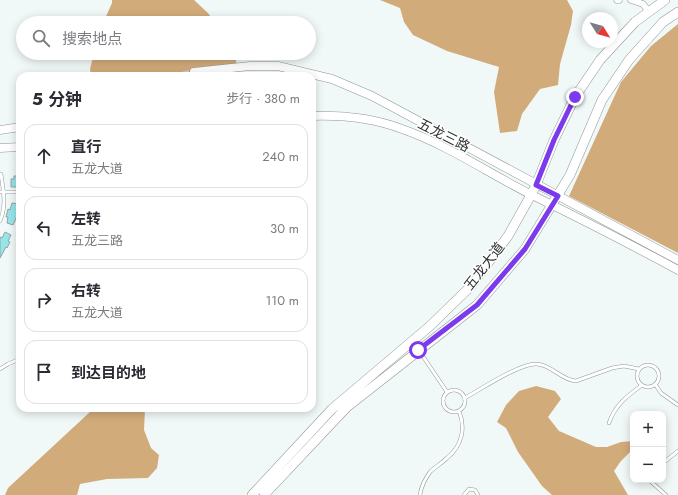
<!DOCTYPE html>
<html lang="zh">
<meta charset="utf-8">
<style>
:root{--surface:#fff;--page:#f7f7f7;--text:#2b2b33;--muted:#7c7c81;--line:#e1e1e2}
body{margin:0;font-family:Jost,"Noto Sans SC",sans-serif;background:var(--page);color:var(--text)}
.controls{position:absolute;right:12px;bottom:12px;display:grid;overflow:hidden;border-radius:8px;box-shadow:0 2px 10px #0003}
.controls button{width:36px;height:36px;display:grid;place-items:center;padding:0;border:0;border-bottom:1px solid var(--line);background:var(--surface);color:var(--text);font:20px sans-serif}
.compass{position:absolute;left:582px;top:12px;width:36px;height:36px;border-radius:50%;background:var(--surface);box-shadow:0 2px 10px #0003;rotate:127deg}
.stop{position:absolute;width:12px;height:12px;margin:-9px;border:3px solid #7c3aed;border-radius:50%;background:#fff}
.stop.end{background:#7c3aed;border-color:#fff;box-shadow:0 1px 4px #0008}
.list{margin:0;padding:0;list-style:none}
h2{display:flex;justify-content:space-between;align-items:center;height:52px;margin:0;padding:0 16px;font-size:17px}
h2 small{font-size:13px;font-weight:400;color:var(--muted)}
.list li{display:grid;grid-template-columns:26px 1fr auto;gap:12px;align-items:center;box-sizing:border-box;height:64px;margin:0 8px 8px;padding:0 8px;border:1px solid var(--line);border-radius:12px}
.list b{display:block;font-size:15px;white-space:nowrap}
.list p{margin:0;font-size:13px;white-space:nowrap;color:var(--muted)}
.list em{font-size:13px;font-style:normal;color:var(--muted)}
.icon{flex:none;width:22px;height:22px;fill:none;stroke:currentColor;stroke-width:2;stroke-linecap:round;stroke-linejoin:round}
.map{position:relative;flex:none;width:678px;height:495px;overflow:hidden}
.search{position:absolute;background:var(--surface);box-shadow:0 2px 10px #0003;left:16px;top:16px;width:300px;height:44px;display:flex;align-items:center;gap:10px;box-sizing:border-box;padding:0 14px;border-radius:22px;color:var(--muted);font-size:15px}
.panel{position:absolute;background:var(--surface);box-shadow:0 2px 10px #0003;left:16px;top:72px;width:300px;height:340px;border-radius:12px}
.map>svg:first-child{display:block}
.forest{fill:#d2ab7a}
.building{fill:#95e6eb;stroke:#9aa1a1}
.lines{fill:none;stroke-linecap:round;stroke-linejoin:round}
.secondary-tunnel{stroke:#cad0d1;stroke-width:8;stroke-dasharray:8 4;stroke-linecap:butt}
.service-casing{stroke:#909797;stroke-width:4}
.minor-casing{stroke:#909797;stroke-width:7}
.secondary-casing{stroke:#909797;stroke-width:9}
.primary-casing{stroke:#909797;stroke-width:10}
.service{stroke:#fff;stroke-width:3}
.minor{stroke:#fff;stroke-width:6}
.secondary{stroke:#fff;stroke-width:8}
.primary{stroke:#fff;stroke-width:9}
.route{stroke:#7c3aed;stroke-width:5}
.labels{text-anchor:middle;stroke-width:3;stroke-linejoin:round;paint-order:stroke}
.street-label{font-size:14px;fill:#303233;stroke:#fff}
</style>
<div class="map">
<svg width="678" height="495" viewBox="0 0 678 495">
<rect width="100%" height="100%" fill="#f1f8f8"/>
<path class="forest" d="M112 0H194L208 13 215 23H103L112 3Z
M380 0H567L573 11 571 25 560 64 558 85 540 89 522 114 517 131 500 133 494 92 499 67 447 51 413 35 404 22 400 8Z
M678 24V253L569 196 621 82 651 46Z
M94 53H235L238 76H91L90 69Z
M536 386 555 391 561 399 548 417 559 431 596 447H607L621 442 633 441V449L621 461 614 471 628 495H552L542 486 518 452 506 428 497 422 506 405 519 391Z
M92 408H145L144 430 151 448 159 455 157 468 148 478 107 479 80 484 77 495H5L8 488 91 411Z"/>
<path class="building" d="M14 176H20V187H11V179H14Z
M12 203 19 204 17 211 19 212 13 225 7 223 8 217H6L8 209 10 210Z
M5 232 11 235 8 241 10 242 7 248 6 247 0 258V237L2 238Z"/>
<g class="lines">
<path class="secondary-tunnel" d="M182 76 194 72"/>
<g class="service-casing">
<path id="service" d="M0 192H20
M0 221C7 206 3 189 1 174
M420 352 447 392
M637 376a11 11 0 1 1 22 0a11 11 0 1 1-22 0Z
M0 369 8 364 20 359
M655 384 661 393 678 405
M443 401a11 11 0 1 1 22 0a11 11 0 1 1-22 0Z
M465 398C481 389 520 363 537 364 552 365 561 380 576 381L612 368 624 366 639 369
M609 423C615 405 627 396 642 385
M663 463 678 451
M649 480 666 495
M420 495C421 487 425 479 430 472 435 467 442 463 447 458 462 446 466 428 459 411
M464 495 469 489 475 490 478 495"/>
</g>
<g class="minor-casing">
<path id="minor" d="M617 0H619
M631 0 643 4 649 12"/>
</g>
<g class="secondary-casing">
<path id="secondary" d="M194 72 250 66H278L332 79 372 96 678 260
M312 116C342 115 373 118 402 129 448 145 488 173 532 195 581 219 630 244 678 270
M0 130 20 127
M0 148 20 147"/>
</g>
<g class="primary-casing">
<path id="primary" d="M252 495 332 409 430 326 471 286 508 236 531 195 536 185 554 140 575 97 600 60 635 22 665 0
M264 495 347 407 477 305 525 249 570 175 602 100 629 60 663 22 678 12"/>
</g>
<use href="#service" class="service"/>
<use href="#minor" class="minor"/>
<use href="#secondary" class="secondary"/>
<use href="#primary" class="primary"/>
</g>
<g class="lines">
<path class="route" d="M418 350 477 305 525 249 558 196 536 185 554 140 575 97"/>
</g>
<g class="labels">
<g class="street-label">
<text transform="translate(444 135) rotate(27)" y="5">五龙三路</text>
<text transform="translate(484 266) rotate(-52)" y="5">五龙大道</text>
</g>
</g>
</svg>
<div class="controls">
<button>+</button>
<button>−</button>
</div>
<svg class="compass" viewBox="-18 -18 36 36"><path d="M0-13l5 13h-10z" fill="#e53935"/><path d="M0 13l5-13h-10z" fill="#7c7c81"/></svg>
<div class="stop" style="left:418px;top:350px"></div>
<div class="stop end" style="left:575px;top:97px"></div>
<div class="search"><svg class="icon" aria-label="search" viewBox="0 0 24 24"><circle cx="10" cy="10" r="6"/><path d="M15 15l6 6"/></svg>搜索地点</div>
<section class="panel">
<h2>5 分钟<small>步行 · 380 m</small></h2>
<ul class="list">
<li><svg class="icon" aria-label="ahead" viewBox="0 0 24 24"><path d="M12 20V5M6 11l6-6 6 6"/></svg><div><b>直行</b><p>五龙大道</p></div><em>240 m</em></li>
<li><svg class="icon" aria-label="left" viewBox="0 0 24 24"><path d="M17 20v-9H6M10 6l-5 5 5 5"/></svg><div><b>左转</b><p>五龙三路</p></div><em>30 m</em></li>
<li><svg class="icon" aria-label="right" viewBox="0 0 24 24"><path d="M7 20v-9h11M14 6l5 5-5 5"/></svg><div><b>右转</b><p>五龙大道</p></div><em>110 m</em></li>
<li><svg class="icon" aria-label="arrive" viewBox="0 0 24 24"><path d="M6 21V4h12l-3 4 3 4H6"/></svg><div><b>到达目的地</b></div></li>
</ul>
</section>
</div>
